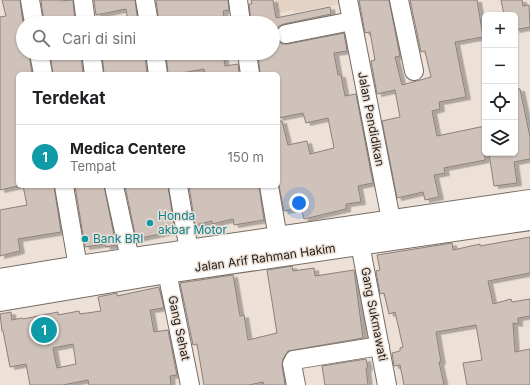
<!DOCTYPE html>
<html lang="id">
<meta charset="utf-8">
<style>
:root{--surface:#fff;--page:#f6f6f6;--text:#202124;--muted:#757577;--line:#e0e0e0;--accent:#9842b0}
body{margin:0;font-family:Inter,sans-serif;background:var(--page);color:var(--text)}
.controls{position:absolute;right:12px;top:12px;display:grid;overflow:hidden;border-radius:6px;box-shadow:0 1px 3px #0004}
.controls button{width:36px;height:36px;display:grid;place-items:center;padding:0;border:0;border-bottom:1px solid var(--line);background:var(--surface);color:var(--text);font:20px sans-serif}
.you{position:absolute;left:299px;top:203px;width:14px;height:14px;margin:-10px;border:3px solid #fff;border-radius:50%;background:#1a73e8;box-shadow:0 0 0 6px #1a73e833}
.badge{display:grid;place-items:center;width:26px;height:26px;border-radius:50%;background:var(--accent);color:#fff;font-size:13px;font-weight:700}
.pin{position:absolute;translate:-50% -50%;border:2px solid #fff;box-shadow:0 1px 4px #0006}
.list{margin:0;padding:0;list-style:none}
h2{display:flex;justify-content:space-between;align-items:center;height:52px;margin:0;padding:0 16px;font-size:17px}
h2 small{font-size:13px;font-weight:400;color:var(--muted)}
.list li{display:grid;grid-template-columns:26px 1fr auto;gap:12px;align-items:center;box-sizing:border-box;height:64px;padding:0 16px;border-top:1px solid var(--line)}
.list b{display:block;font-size:15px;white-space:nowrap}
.list p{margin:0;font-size:13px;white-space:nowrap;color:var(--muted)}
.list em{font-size:13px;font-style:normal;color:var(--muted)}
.icon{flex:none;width:22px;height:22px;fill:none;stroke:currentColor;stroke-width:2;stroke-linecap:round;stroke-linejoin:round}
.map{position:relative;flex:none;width:530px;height:385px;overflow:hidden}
.search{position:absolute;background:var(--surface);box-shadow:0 1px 3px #0004;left:16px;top:16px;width:264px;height:44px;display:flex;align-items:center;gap:10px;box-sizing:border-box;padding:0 14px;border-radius:22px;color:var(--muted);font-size:15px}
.panel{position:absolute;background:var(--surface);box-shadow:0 1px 3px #0004;left:16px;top:72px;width:264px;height:116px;border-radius:6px}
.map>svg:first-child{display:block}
.built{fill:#e4d2c4}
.building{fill:#cfc2ba;stroke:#8c8079;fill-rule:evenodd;filter:url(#shadow)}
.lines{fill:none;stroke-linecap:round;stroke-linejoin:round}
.minor-casing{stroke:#776d64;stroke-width:20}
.major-casing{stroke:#776d64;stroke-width:24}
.minor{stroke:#fff;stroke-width:18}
.major{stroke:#fff;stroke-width:22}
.culture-dot{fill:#0f9aa8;stroke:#ece0d7;stroke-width:1.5}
.labels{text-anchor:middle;stroke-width:3;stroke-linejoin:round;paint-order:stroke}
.street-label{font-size:12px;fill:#1e1a17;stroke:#ece0d7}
.culture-label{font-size:12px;fill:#0d838f;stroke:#ece0d7;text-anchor:start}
</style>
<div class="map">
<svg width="530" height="385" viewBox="0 0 530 385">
<defs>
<filter id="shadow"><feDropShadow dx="4.5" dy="2.5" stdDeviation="0" flood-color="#0004"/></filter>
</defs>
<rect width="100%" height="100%" fill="#ece0d7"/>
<path class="built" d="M275 0H338L339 4 294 13 293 10 278 13Z"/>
<path class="building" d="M2 0H20L23 23V53H29L32 74H18V186L0 190V17L6 16Z
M41 0H61V1L73 0 75 23H44Z
M94 0H135L138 23H128L126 9 96 15Z
M156 0H228L229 10 223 11 225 23H159Z
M251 0H273L276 18 330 7 331 14 284 24 279 26 276 30V36L278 41 282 44H288L344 33 347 51 334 53 338 75H341L345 96 356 94 373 183 358 186 361 202 346 204V209L304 219 301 208 284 211 278 181V121H282L288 145 307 141 310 154 334 148 328 118 306 123 303 113 278 118V74H260L258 53H273V23H251L249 4H252Z
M359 0H389L400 56 395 57 402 85 431 77 425 51 421 52 410 0H477L483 37 455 42 466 97 439 102 440 109 432 111 437 136 485 126V160L444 168 445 173 434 175 439 197 425 200 423 192 397 198 382 121 400 117 395 90 377 94 371 61 375 60 370 32 365 33Z
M501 0H522L523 6 529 5 530 27 515 30V15H504Z
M50 53H81L83 74H53Z
M102 53H145L147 74H104Z
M166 53H179L180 56 191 54 192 59 223 53 225 66 238 64 239 74H205L204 69 176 74H168Z
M515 89H520L530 137V159L514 162 517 183 494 186 489 153H515Z
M23 186H54L61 232 18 239 20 251 0 256V210L27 205Z
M75 186H104L116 245 106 247 105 244 85 247Z
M125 186H168L175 231 136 239Z
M189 186H259L264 220 234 225 233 219 212 224V221L195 225Z
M530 237V273L488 281 493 304 511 299 512 302 530 299V316L518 318V324L513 323 515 352 530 349V385H467L463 363 482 360 476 325 436 332 441 362H439L444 385H404L400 365 394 366 392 353 400 351V348L403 347 395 312 389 314 384 293 380 294 376 271 380 270 377 255 452 243 453 250 480 244V246Z
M292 266 293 271 314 268 315 276 354 270 363 338 288 351 283 359 282 365 285 385H264L263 382 249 385H204L197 344 193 345 180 283 233 275 240 316 244 315 248 340 277 333 267 270Z
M159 287 164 308 150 310 154 332 168 330 177 375 170 376 171 385H89L88 380 63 385H30L26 364 10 367 3 331H2L0 314 11 312 12 320 22 318 23 319 58 312V315L79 311 80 314 101 311 98 297 117 293V296ZM73 344 76 364 57 368 53 348Z
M366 359 368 368H366L368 385H325L322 366Z"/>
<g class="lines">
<g class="minor-casing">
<path id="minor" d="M30 0 34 23
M83 0 86 23
M145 0 149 23
M238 0 241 23
M348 0 394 235
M399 0 414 71
M286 34 352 21
M39 53 43 74
M91 53 94 74
M155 53 158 74
M247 53 250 74
M64 186 78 267
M114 186 130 259
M178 186 189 251
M269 186 278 238
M360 244 387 385
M167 272 190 385
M296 385 292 364 294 360 380 346"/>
</g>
<g class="major-casing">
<path id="major" d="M0 280 78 267 530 201
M0 300 167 272 530 219"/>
</g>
<use href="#minor" class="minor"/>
<use href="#major" class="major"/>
</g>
<g class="culture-dot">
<circle cx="150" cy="223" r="4"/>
<circle cx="85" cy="239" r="4"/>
</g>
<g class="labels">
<g class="street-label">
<text transform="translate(371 119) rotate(79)" y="4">Jalan Pendidikan</text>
<text transform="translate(265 258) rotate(-8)" y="4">Jalan Arif Rahman Hakim</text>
<text transform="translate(374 314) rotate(79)" y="4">Gang Sukmawati</text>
<text transform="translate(179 328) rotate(78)" y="4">Gang Sehat</text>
</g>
<g class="culture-label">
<text x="158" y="220">Honda<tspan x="158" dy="14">akbar Motor</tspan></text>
<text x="93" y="243">Bank BRI</text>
</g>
</g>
</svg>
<div class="controls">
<button>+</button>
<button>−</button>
<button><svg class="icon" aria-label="locate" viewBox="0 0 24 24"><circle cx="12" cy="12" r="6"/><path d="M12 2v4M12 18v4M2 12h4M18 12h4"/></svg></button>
<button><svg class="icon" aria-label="layers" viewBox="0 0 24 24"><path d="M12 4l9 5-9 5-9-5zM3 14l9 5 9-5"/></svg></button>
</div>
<div class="you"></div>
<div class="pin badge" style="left:44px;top:330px;background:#0f9aa8">1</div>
<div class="search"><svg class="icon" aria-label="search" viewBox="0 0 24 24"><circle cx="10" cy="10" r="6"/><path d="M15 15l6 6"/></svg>Cari di sini</div>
<section class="panel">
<h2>Terdekat<small></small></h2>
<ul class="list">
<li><span class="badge" style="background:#0f9aa8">1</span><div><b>Medica Centere</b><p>Tempat</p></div><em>150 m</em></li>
</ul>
</section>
</div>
